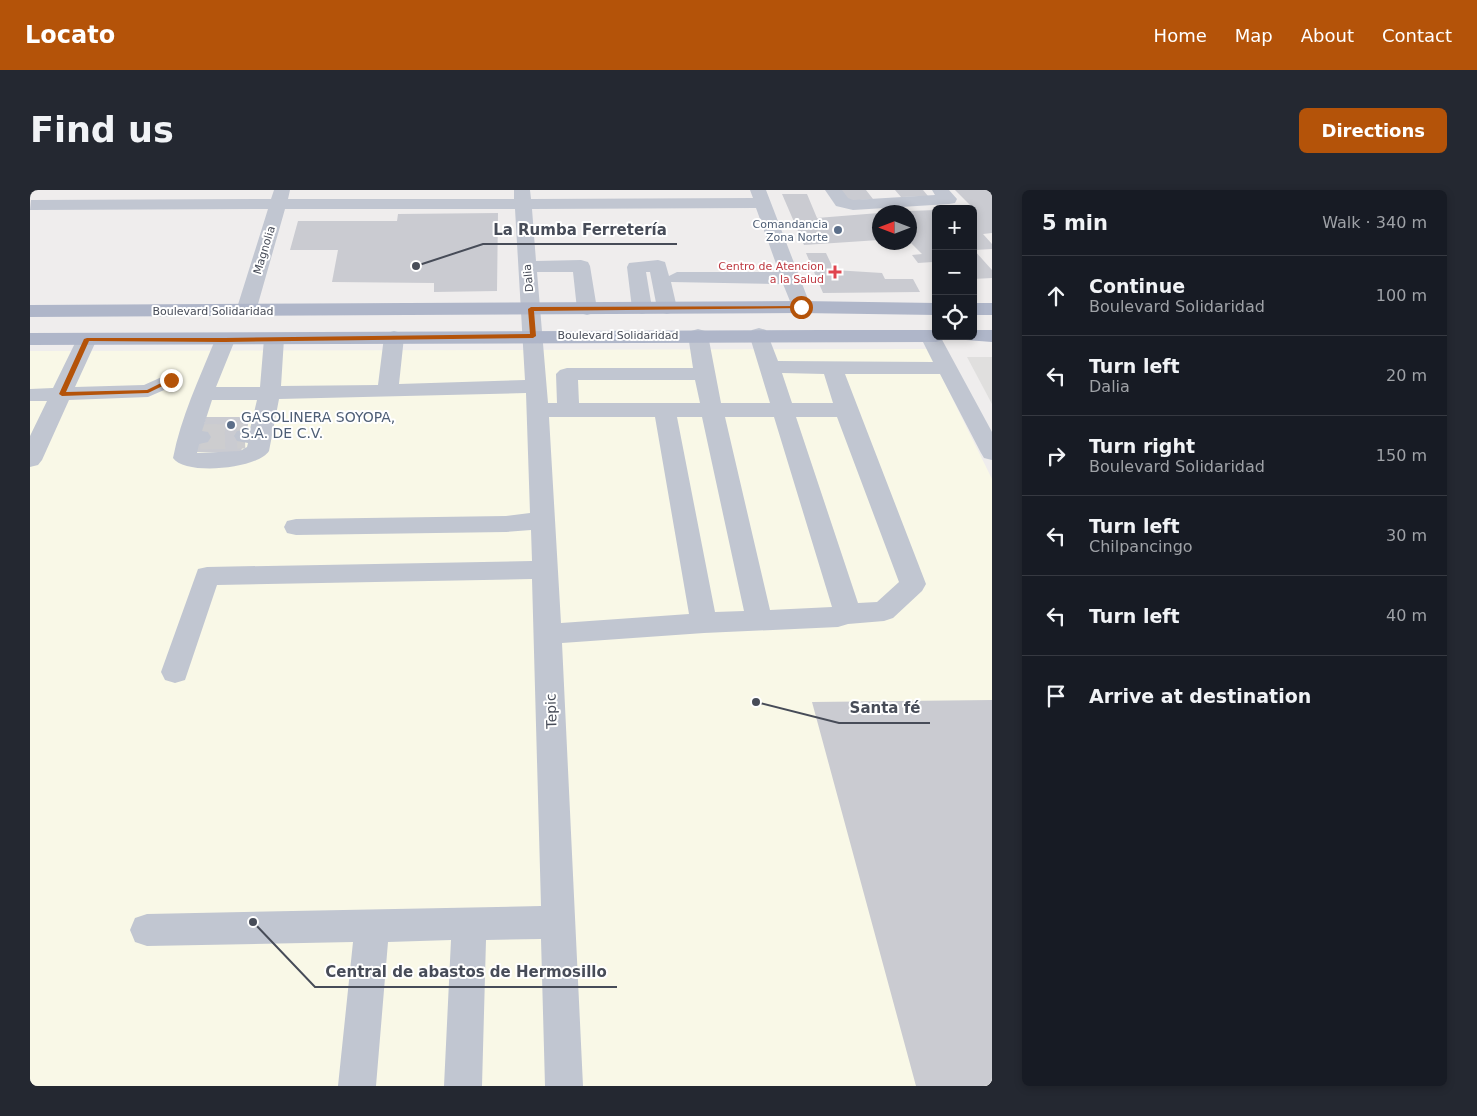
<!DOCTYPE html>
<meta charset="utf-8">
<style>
:root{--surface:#171b24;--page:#242831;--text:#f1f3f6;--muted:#9ea1a6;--line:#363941;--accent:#b45309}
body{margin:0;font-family:"DejaVu Sans",sans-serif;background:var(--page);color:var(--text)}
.controls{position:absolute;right:15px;top:15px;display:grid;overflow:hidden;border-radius:8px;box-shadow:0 2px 8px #0003}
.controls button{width:45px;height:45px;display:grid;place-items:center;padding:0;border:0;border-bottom:1px solid var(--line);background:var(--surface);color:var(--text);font:25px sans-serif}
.compass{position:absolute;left:842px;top:15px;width:45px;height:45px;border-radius:50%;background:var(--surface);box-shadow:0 2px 8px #0003;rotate:270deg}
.stop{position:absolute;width:15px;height:15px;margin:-11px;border:4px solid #b45309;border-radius:50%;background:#fff}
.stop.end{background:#b45309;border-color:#fff;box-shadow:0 1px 5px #0008}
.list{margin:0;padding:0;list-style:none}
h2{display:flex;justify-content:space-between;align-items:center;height:65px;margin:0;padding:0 20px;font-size:21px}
h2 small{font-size:16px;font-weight:400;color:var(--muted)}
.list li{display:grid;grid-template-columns:32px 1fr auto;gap:15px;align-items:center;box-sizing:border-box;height:80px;padding:0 20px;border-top:1px solid var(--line)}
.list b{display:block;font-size:19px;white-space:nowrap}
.list p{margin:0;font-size:16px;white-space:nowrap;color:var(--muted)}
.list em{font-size:16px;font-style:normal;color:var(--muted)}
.icon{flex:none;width:28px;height:28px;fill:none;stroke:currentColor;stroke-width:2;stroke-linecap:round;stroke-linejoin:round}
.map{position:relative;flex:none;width:962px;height:896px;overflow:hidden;border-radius:8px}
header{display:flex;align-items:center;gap:30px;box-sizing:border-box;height:70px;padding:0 25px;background:var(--accent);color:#fff}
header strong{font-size:24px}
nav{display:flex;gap:28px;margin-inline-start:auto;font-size:18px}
.intro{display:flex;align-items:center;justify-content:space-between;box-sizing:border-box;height:120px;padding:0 30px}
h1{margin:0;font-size:35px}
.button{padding:12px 22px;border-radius:8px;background:var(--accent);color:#fff;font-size:18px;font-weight:700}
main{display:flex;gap:30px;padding:0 30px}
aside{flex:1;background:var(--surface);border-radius:8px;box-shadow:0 2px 8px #0003}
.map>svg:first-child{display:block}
.commercial{fill:#f9f8e7}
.education{fill:#e0dfde}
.building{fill:#cacbd1}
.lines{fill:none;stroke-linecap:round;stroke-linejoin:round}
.minor-tunnel{stroke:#cdcdcf;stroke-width:25;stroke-dasharray:25 12;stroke-linecap:butt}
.minor{fill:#c1c6d1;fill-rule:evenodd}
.major{fill:#afb6c9;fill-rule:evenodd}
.route{fill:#b45309}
.service-dot{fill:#5c6f8a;stroke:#fff;stroke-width:2}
.health-dot{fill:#e0444e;stroke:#fff;stroke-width:2}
.labels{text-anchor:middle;stroke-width:4;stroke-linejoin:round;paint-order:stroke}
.far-service-label{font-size:11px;fill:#4e5e75;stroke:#fff;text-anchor:end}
.far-street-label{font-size:11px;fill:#474c58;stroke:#fff}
.far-health-label{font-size:11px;fill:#be3a42;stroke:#fff;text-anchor:end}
.service-label{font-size:14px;fill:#4e5e75;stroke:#fff;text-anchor:start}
.street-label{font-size:14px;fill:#474c58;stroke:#fff}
.leader{fill:none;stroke:#474c58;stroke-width:2}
.callout-dot{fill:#474c58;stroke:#fff;stroke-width:2}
.callout-label{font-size:15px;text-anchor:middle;font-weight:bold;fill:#474c58;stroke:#fff;stroke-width:4;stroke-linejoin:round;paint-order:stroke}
</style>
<header>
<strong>Locato</strong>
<nav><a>Home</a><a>Map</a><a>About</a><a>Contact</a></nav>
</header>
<div class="intro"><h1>Find us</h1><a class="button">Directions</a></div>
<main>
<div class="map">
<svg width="962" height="896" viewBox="0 0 962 896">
<rect width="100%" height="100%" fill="#efeded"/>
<path class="commercial" d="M898 159 962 289V896H0V161Z"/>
<path class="education" d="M937 167H962V214Z"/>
<path class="building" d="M807 0H836L843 9 816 11Z
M865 0H893L898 6 871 7Z
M925 0H962V43L953 44 962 54V59L944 60 962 80V88L943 89V18Z
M752 4H777L787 28 849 23V50L774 55Z
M906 20V75L903 72 888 73 882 65 892 64 879 51V21Z
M468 23 467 101 404 102V93L302 92 308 60H260L268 31H367L368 24Z
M776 63H796L804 80 852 83 855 89H883L890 102 793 103Z
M176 227H220L211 262H165Z
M962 510V896H886L782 512Z"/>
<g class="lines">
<path class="minor-tunnel" d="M170 247 215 246"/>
<path class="minor" d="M244 0H260L258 9H484V0H500L501 9 723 8 720 0H736L781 117 778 121 771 123 764 121 753 94 641 92 647 118 644 122 637 124 630 122 627 118 620 82H616L622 118 619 122 612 124 605 122 602 118 597 77 599 73 628 70 635 72 639 86 647 82H749L726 18 502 19 506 71 551 70 558 72 560 76 567 119 564 123 557 125 550 123 547 119 543 82H507L518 213H527L526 184 530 180 537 178H663L658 145 661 141 668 139 675 141 678 145 691 213H740L719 144 722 140 729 138 736 140 748 171 903 172 890 146 893 142 900 140 906 141V146H910L962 242V270L954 268 951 263 910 184H815L896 394 892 401 863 428 854 431 818 434 808 437 674 443 532 453 553 896H515L511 749 456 750 452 896H414L421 750 358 752 346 896H308L323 752 117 756 105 752 100 740 105 728 117 724 511 716 502 389 187 395 155 490 145 493 135 490 131 482 168 379 177 377 502 371 501 340 476 342 266 345 257 343 254 337 257 331 266 329 476 326 500 323 496 203 249 209 239 261C228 279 155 286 143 268 151 227 169 189 185 150L188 146 195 144 202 146 205 150 186 197H230L234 149 237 145 244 143 251 145 254 149 251 196 348 195 354 147 357 143 364 141 371 143 374 147 369 194 495 190 485 19H255L226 121 223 125 216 127 209 125 206 121 238 19 0 20 1 10 241 9ZM752 183 794 184 803 213H762ZM548 190H665L670 213H549ZM182 210H227L220 239 207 241 204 246 207 251 218 253 217 257 210 261 167 263 169 254 178 252 181 247 178 242 172 241ZM519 227H625L659 424 531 433ZM647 227H672L714 421 685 422ZM695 227H744L802 417 740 420ZM766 227H807L869 392 847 412 828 413Z
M795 0H812L818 8 823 10 905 5 902 0H919L927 9 925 13 919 14 823 20 806 16Z
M57 143 64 145 67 149 45 197 114 195 134 186 141 184 148 186 152 190 148 194 118 207 39 210 12 270 8 275 0 277V246L17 211H0V199L23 198 47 149 50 145Z"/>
<path class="major" d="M771 111 906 113V125L771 123 0 127V115Z
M943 113H962V125H943Z
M793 140H906V146H916L913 150 906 152 0 155V143Z
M943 140H962V152L936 150 933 146H943Z"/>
</g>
<path class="route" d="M771 116 773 118 504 121 506 146 503 148 195 152 59 151 36 202 117 200 139 189 145 190 118 203 32 206 29 204 54 149 57 148H195L500 144 498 119 501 117Z"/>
<g class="service-dot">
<circle cx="808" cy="40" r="5"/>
<circle cx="201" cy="235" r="5"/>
</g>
<path class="health-dot" d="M802.5 74.5h5v5h5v5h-5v5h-5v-5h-5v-5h5z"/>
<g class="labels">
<g class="far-service-label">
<text x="798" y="38">Comandancia<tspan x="798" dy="13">Zona Norte</tspan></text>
</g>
<g class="far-street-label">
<text transform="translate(234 60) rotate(-73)" y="4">Magnolia</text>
<text transform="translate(498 88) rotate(-95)" y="4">Dalia</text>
<text x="183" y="125">Boulevard Solidaridad</text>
<text x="588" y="149">Boulevard Solidaridad</text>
</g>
<g class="far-health-label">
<text x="794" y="80">Centro de Atencion<tspan x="794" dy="13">a la Salud</tspan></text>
</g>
<g class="service-label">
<text x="211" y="232">GASOLINERA SOYOPA,<tspan x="211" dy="16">S.A. DE C.V.</tspan></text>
</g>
<g class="street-label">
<text transform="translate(521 521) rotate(-92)" y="5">Tepic</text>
</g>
</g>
<path class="leader" d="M386 76L453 54H647M726 512L809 533H900M223 732L285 797H587"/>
<g class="callout-dot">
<circle cx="386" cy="76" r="5"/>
<circle cx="726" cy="512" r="5"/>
<circle cx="223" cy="732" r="5"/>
</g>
<g class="callout-label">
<text x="550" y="45">La Rumba Ferretería</text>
<text x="855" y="523">Santa fé</text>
<text x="436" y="787">Central de abastos de Hermosillo</text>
</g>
</svg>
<div class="controls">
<button>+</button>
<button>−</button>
<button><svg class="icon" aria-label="locate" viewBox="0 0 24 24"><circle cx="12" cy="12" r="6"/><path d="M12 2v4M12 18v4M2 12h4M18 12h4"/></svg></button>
</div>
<svg class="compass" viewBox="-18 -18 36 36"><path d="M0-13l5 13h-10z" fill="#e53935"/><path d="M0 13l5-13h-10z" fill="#9ea1a6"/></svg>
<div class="stop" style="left:771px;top:117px"></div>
<div class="stop end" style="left:141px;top:190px"></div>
</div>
<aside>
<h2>5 min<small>Walk · 340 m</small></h2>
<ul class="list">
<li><svg class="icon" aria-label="ahead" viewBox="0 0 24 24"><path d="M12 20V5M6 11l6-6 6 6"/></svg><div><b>Continue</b><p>Boulevard Solidaridad</p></div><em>100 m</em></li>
<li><svg class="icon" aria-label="left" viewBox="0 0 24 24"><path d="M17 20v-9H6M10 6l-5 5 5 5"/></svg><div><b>Turn left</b><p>Dalia</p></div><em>20 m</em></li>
<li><svg class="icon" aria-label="right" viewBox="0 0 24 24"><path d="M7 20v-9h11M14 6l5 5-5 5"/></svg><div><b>Turn right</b><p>Boulevard Solidaridad</p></div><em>150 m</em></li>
<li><svg class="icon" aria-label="left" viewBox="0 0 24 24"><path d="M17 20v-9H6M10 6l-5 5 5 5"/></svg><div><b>Turn left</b><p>Chilpancingo</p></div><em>30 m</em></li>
<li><svg class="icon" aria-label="left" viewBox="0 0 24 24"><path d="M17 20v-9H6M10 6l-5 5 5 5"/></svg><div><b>Turn left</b></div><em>40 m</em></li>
<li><svg class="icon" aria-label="arrive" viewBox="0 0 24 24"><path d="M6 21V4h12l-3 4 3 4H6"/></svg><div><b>Arrive at destination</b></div></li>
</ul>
</aside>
</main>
